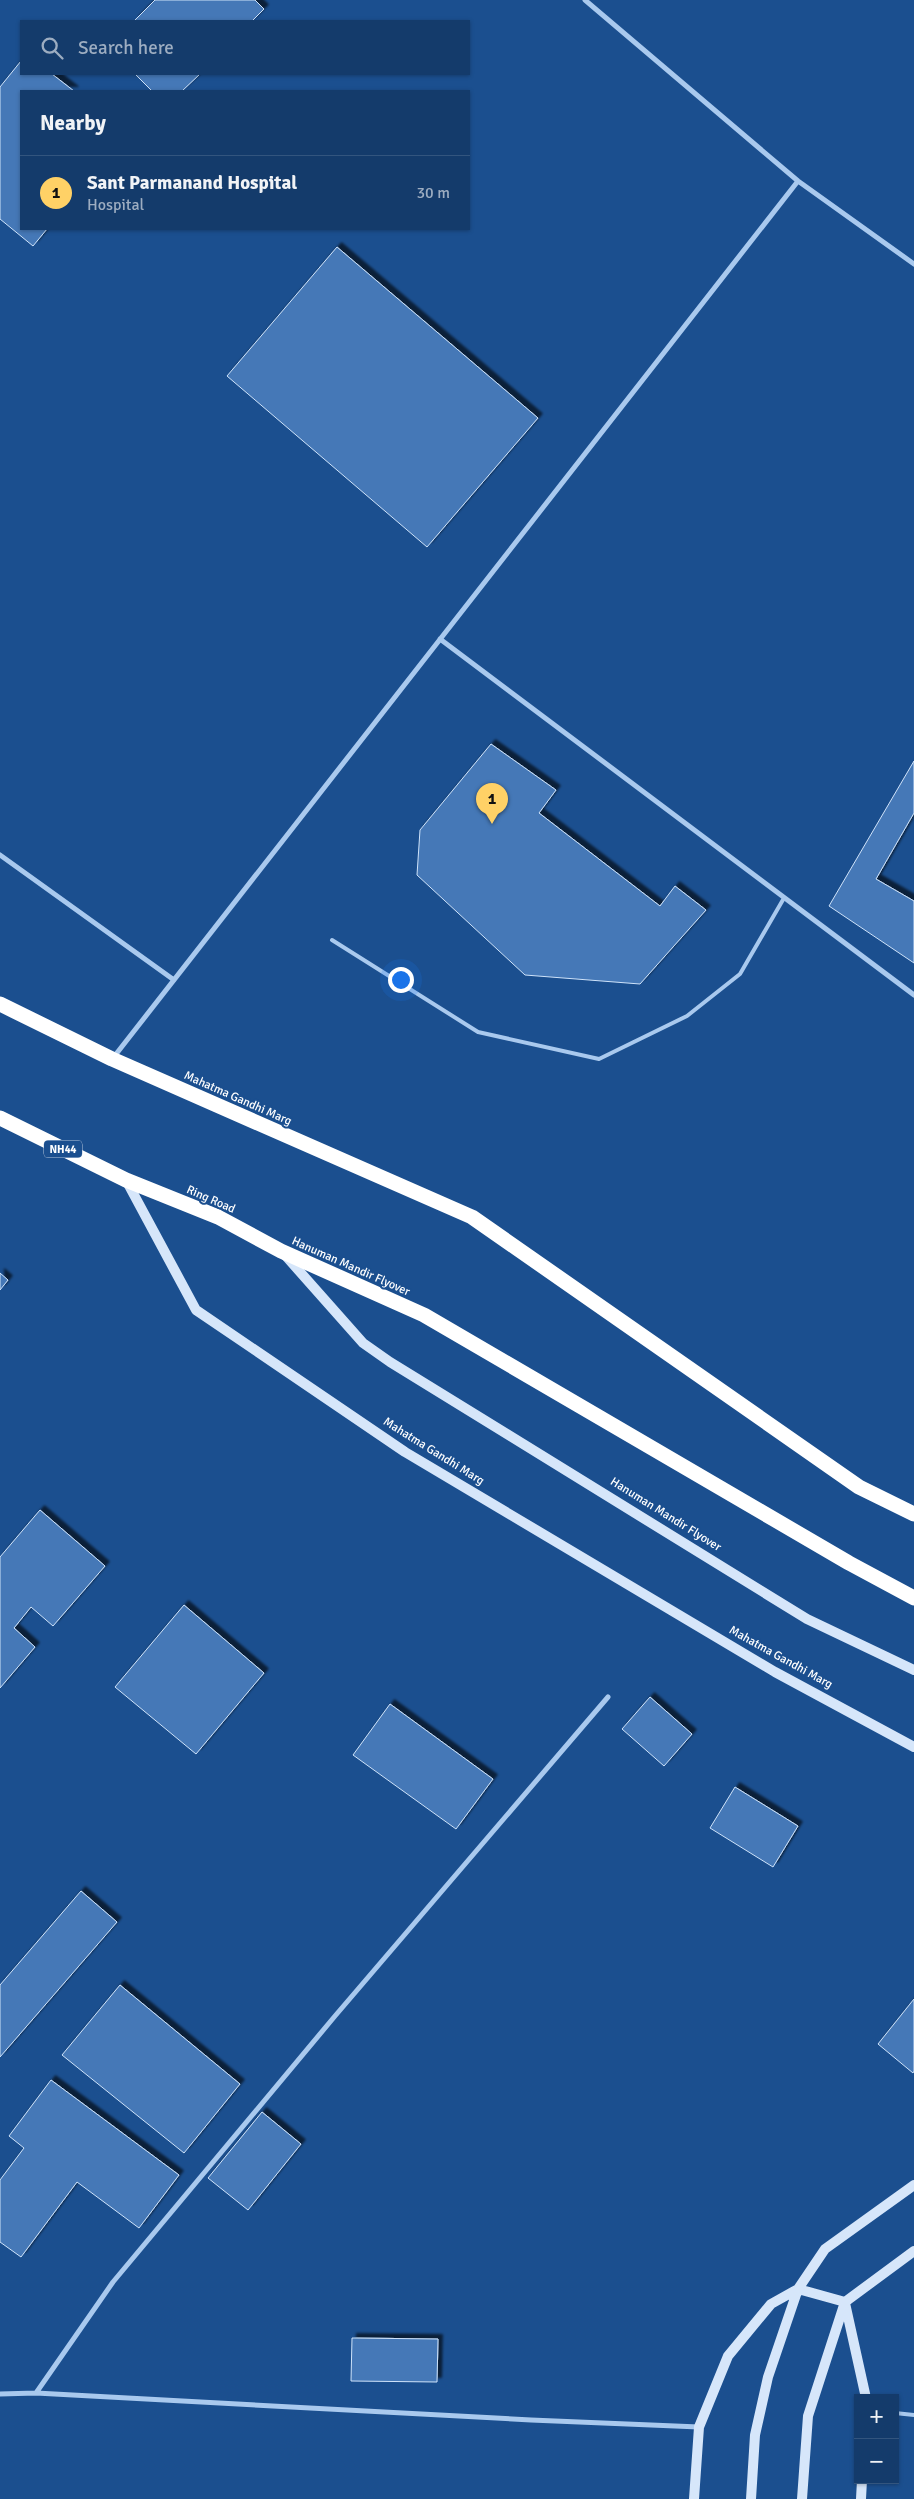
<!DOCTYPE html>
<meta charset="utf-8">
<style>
:root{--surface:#143b6b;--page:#214673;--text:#f1f3f6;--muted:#9dadc1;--line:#33557e;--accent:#ffd166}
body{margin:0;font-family:Signika,sans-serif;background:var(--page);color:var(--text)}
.controls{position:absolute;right:15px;bottom:15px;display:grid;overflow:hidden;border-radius:0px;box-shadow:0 1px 4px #0004}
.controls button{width:45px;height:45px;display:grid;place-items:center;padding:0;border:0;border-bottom:1px solid var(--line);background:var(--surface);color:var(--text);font:25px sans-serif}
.you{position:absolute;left:400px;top:979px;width:18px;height:18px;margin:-12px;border:4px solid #fff;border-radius:50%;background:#1a73e8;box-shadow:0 0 0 8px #1a73e833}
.badge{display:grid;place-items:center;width:32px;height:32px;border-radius:50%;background:var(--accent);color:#111;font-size:16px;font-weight:700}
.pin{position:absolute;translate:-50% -41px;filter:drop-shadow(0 1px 2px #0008)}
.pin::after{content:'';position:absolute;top:26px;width:18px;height:15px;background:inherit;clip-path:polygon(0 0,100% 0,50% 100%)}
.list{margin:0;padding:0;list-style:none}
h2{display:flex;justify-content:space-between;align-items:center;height:65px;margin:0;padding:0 20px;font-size:21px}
h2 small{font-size:16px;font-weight:400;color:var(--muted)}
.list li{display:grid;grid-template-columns:32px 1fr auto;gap:15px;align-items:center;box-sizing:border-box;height:75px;padding:0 20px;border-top:1px solid var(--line)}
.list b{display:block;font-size:19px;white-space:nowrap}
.list p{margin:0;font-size:16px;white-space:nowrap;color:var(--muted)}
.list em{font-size:16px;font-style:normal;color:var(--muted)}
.icon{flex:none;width:28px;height:28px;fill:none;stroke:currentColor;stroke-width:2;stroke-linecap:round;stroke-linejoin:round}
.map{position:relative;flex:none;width:914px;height:2499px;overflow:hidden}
.search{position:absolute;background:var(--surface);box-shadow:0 1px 4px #0004;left:20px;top:20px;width:450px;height:55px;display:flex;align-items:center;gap:12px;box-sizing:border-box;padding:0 18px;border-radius:0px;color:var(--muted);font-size:19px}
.panel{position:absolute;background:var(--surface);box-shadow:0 1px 4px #0004;left:20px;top:90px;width:450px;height:140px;border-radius:0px}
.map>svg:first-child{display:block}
.building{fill:#4478b7;stroke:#cfe3fa;filter:url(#shadow)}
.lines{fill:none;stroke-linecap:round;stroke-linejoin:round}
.lane{stroke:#a9c9ee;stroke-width:4}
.street{stroke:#a9c9ee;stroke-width:5}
.secondary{stroke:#d6e6fa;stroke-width:10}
.highway{stroke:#fff;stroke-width:15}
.labels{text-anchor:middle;stroke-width:4;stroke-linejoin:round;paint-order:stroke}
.shield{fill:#1b4f8f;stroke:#bbcadd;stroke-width:1}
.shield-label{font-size:11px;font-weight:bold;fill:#fff}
.street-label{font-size:12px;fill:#fff;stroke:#1b4f8f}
</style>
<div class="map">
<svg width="914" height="2499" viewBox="0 0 914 2499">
<defs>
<filter id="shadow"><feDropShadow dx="4.5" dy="-4.5" stdDeviation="1" flood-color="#0009"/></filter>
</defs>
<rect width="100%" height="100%" fill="#1b4f8f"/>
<path class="building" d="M155 0H255L264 9 252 21H134Z
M21 61V74H52L74 91H21V229H47L33 246 0 219V87Z
M135 74H200L182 91H152Z
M337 247 538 418 427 547 227 376Z
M491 744 556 790 539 813 660 906 675 886 706 910 640 984 525 975 417 875 420 830Z
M914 761V813L876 879 914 901V963L829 906Z
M0 1273 8 1280 0 1290Z
M40 1510 105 1566 53 1626 31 1607 14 1628 35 1647 0 1688V1557Z
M184 1605 264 1673 196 1754 115 1687Z
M650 1697 692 1734 664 1766 622 1729Z
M390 1704 493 1779 456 1829 353 1755Z
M735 1787 798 1826 773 1867 710 1828Z
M81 1891 117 1922 0 2057V1985Z
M120 1985 240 2084 184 2153 62 2055Z
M914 1999V2071L913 2073 878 2044Z
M51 2080 179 2175 139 2228 77 2182 21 2257 0 2242V2180L24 2148 9 2136Z
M262 2112 301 2144 248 2210 208 2178Z
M352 2338 438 2339 437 2382 351 2381Z"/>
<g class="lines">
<path class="lane" d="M332 940 478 1032 599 1059 687 1016 740 974 784 898
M895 2413 914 2415"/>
<path class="street" d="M585 0 798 181 914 264
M440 639 914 995
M0 855 174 980
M113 1058 798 181
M36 2393 113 2282 335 2016 608 1697
M0 2394 36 2393 531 2420 699 2427"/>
<path class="secondary" d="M126 1180 196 1310 405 1452 775 1672 914 1747
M285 1255 363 1343 390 1362 807 1619 914 1670
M798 2289 845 2302
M845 2303 866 2398
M694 2499 699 2427 728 2356 771 2304 798 2289
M751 2499 755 2435 768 2377 798 2289 825 2249 914 2185
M802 2499 808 2416 845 2302 914 2251
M861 2499 862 2480"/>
<path class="highway" d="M0 1004 112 1059 472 1217 859 1487 914 1514
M0 1118 126 1180 218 1217 281 1251 424 1315 849 1563 914 1598"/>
</g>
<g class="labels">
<rect class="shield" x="44" y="1140.5" width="38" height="17" rx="4"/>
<g class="shield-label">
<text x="63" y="1153">NH44</text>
</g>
<g class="street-label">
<text transform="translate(238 1098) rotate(24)" y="4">Mahatma Gandhi Marg</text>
<text transform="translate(211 1199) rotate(24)" y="4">Ring Road</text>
<text transform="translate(351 1266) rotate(24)" y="4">Hanuman Mandir Flyover</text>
<text transform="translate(434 1451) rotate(32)" y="4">Mahatma Gandhi Marg</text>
<text transform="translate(666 1514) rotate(32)" y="4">Hanuman Mandir Flyover</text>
<text transform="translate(781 1657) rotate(29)" y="4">Mahatma Gandhi Marg</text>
</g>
</g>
</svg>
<div class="controls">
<button>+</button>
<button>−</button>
</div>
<div class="you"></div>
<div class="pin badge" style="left:492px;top:824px">1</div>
<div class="search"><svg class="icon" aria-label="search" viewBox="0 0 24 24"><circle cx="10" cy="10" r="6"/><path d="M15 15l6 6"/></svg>Search here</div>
<section class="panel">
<h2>Nearby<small></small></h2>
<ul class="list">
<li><span class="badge">1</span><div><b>Sant Parmanand Hospital</b><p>Hospital</p></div><em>30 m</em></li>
</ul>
</section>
</div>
